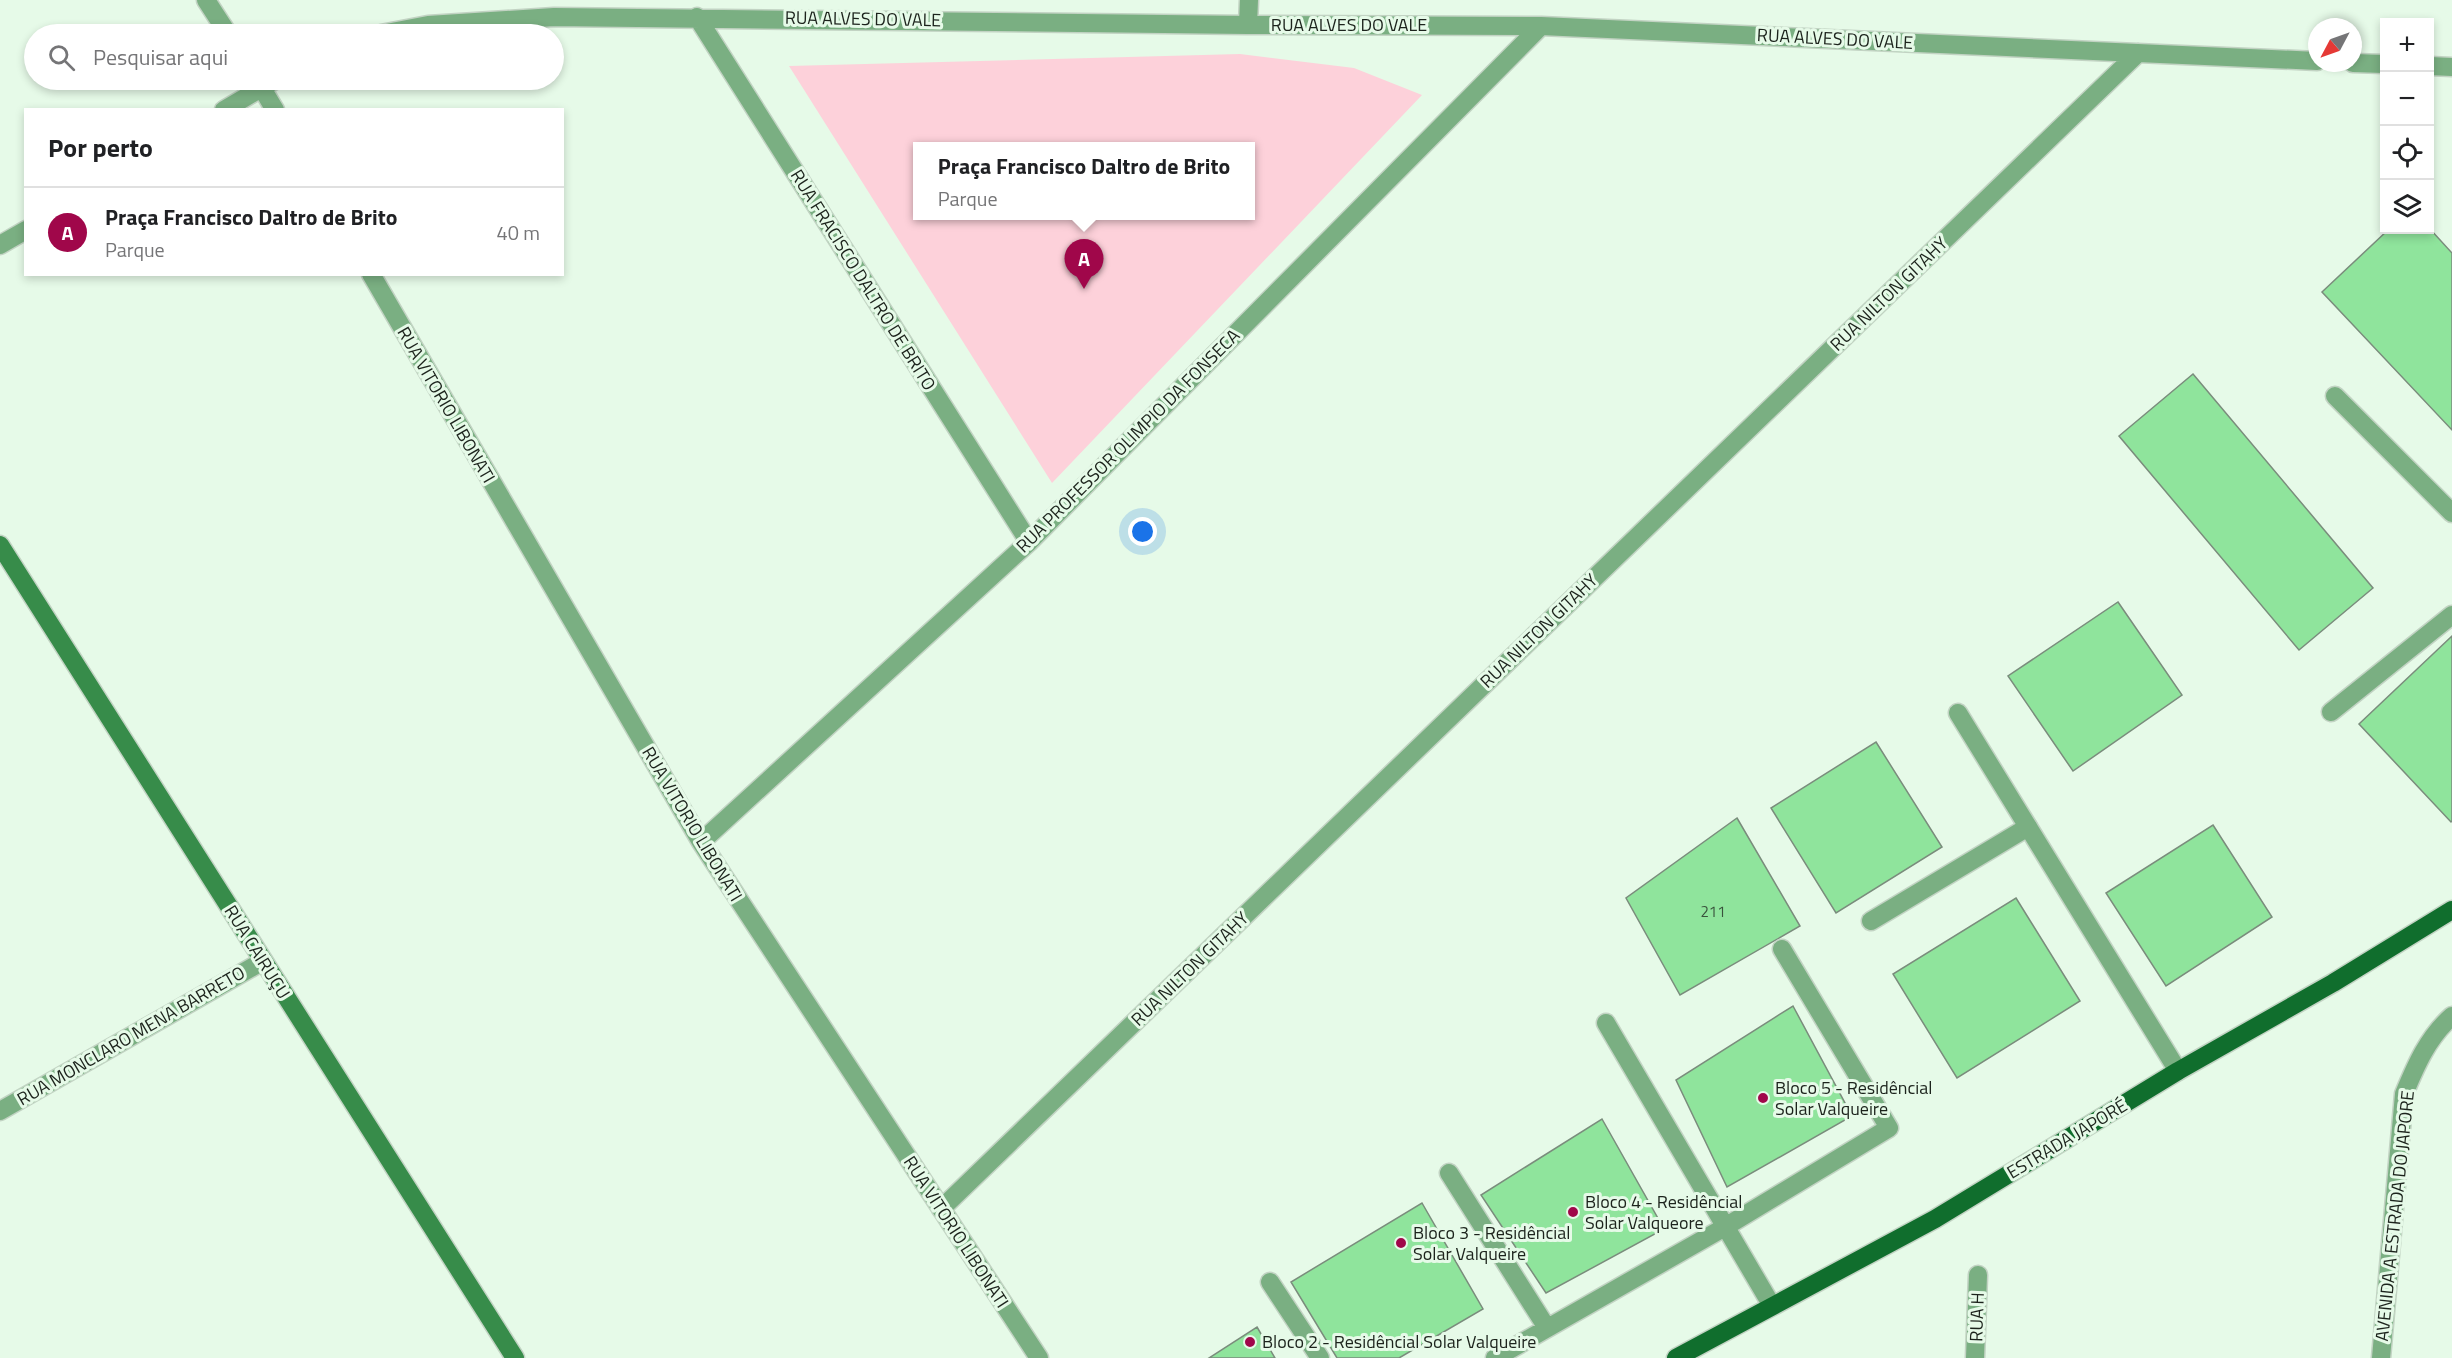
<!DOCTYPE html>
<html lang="pt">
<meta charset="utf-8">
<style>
:root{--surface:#fff;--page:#f2f2f2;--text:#202124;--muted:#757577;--line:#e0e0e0;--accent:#a0074a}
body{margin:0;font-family:"Titillium Web",sans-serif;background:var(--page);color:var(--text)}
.controls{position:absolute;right:18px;top:18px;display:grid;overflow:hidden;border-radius:0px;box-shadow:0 3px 9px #0003}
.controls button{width:54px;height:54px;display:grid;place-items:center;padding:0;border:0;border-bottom:2px solid var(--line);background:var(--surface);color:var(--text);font:30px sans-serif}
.compass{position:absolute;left:2308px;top:18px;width:54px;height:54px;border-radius:50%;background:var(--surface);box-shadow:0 3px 9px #0003;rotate:229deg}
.you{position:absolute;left:1143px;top:532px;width:21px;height:21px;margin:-15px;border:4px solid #fff;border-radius:50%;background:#1a73e8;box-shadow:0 0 0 9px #1a73e833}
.badge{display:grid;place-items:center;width:39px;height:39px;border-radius:50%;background:var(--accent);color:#fff;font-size:20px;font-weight:700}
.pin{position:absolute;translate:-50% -50px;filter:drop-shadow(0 2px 3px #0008)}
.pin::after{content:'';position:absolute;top:32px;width:21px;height:18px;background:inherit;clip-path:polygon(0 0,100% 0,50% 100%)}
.popup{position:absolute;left:913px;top:142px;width:342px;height:78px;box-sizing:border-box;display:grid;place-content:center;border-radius:0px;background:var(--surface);filter:drop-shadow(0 2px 4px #0005);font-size:20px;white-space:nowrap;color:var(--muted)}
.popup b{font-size:22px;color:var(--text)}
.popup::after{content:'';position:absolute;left:50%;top:100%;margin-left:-12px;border:12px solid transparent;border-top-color:var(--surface)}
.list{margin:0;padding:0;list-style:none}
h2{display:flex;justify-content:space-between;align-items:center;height:78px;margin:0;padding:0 24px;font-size:26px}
h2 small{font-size:20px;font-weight:400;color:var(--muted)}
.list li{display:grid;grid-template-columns:39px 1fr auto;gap:18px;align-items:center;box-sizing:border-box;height:90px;padding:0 24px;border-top:2px solid var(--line)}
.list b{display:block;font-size:22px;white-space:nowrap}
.list p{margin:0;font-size:20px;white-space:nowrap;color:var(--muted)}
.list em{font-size:20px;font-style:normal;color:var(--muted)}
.icon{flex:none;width:33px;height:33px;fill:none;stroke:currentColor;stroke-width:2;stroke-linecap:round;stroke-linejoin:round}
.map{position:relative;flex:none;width:2452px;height:1358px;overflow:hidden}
.search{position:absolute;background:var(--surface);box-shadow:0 3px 9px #0003;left:24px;top:24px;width:540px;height:66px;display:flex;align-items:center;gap:15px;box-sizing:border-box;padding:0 21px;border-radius:33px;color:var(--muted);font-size:22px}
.panel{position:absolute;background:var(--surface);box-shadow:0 3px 9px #0003;left:24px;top:108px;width:540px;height:168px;border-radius:0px}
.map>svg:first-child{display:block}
.green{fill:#fdd1da;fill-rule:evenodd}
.building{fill:#8fe49c;stroke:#7a8c7c;stroke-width:1.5}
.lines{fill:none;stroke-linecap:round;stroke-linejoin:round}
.lane-casing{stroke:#c2d3c3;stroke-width:21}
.street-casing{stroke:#c2d3c3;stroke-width:21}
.secondary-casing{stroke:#c2d3c3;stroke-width:21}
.primary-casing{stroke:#c2d3c3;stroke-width:21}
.lane{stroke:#7aaf82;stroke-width:18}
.street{stroke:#7aaf82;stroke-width:18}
.secondary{stroke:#378c4a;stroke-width:18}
.primary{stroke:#106e2d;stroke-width:18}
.poi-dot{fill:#a0074a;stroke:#e6fae8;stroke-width:2}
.labels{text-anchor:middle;stroke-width:6;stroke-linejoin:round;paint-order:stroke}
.number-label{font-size:15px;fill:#39533c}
.street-label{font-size:18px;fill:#1c231c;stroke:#e6fae8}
.poi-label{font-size:18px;fill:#1c231c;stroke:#e6fae8;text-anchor:start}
</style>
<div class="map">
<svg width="2452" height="1358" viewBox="0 0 2452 1358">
<rect width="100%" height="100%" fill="#e6fae8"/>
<path class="green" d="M1240 54 1354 68 1422 95 1052 483 789 66ZM918 146H1250V216H918Z"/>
<path class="building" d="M2430 229 2452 253V430L2322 292 2388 230Z
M2193 374 2373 588 2299 650 2119 436Z
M2118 602 2182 695 2073 771 2008 676Z
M2452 636V821L2451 822 2359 724Z
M1876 742 1942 847 1836 913 1771 808Z
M1737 818 1800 926 1680 995 1626 898Z
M2213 825 2272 917 2166 986 2106 893Z
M2016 898 2080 1001 1957 1078 1893 974Z
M1793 1006 1852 1116 1727 1187 1676 1080Z
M1602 1119 1664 1229 1546 1293 1481 1195Z
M1422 1203 1483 1309 1399 1358H1337L1291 1282Z
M1257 1327 1275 1358H1209Z"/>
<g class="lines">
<g class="lane-casing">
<path id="lane" d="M2331 712 2452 615
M1871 921 2028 827"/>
</g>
<g class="street-casing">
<path id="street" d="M206 0 228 34
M697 17 1029 542
M1248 25 1249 0
M381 34 428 25 554 17 1248 25 1541 26 2317 61
M2353 63 2384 64
M2430 66 2452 67
M257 80 275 110
M224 110 275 80
M0 245 26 230
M371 274 701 842 1039 1358
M2335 396 2452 513
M1958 713 2178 1071
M701 842 1029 542 1541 26
M1606 1023 1772 1306
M0 1111 263 961
M1449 1173 1547 1328
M941 1209 2138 53
M1270 1282 1320 1358
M1495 1358 1725 1227 1889 1128 1782 949
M1975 1358 1978 1275
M2381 1358 2404 1094C2416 1065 2428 1037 2452 1016"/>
</g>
<g class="secondary-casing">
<path id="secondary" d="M0 545 515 1358"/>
</g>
<g class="primary-casing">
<path id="primary" d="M1676 1358 1935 1219 2178 1071 2333 983 2452 910"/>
</g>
<use href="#lane" class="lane"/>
<use href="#street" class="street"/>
<use href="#secondary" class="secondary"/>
<use href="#primary" class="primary"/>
</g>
<g class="poi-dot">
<circle cx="1763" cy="1098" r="6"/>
<circle cx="1573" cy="1212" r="6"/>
<circle cx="1401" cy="1243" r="6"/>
<circle cx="1250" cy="1342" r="6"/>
</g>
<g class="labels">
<g class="number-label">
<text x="1713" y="917">211</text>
</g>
<g class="street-label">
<text transform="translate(863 19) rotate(1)" y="6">RUA ALVES DO VALE</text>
<text x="1349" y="31">RUA ALVES DO VALE</text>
<text transform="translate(1835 39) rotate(3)" y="6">RUA ALVES DO VALE</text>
<text transform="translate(863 280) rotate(58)" y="6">RUA FRACISCO DALTRO DE BRITO</text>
<text transform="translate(1889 294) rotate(-44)" y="6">RUA NILTON GITAHY</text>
<text transform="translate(446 405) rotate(60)" y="6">RUA VITORIO LIBONATI</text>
<text transform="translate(1128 441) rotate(-45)" y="6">RUA PROFESSOR OLIMPIO DA FONSECA</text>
<text transform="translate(1539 631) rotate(-44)" y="6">RUA NILTON GITAHY</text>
<text transform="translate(692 824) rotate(59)" y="6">RUA VITORIO LIBONATI</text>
<text transform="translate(257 952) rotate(58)" y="6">RUA CAIRUÇU</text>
<text transform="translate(1190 969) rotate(-44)" y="6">RUA NILTON GITAHY</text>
<text transform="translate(131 1036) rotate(-30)" y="6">RUA MONCLARO MENA BARRETO</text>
<text transform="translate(2067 1139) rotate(-31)" y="6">ESTRADA JAPORÉ</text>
<text transform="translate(2395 1216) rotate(-84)" y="6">AVENIDA A ESTRADA DO JAPORE</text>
<text transform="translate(956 1232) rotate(57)" y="6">RUA VITORIO LIBONATI</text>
<text transform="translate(1977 1317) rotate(-88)" y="6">RUA H</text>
</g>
<g class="poi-label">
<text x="1775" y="1094">Bloco 5 - Residêncial<tspan x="1775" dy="21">Solar Valqueire</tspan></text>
<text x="1585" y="1208">Bloco 4 - Residêncial<tspan x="1585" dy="21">Solar Valqueore</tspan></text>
<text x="1413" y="1239">Bloco 3 - Residêncial<tspan x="1413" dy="21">Solar Valqueire</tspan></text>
<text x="1262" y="1348">Bloco 2 - Residêncial Solar Valqueire</text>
</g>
</g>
</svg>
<div class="controls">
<button>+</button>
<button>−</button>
<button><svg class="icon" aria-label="locate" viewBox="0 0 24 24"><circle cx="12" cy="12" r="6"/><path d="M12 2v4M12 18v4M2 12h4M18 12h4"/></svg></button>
<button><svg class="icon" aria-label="layers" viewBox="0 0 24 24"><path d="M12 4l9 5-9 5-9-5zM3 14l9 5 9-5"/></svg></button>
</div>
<svg class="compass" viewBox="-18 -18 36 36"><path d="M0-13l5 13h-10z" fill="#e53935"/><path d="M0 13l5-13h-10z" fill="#757577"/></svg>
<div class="you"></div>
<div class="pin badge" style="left:1084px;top:289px">A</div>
<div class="popup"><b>Praça Francisco Daltro de Brito</b>Parque</div>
<div class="search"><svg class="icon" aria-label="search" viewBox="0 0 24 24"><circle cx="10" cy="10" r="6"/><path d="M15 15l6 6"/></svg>Pesquisar aqui</div>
<section class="panel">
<h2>Por perto<small></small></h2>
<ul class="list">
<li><span class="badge">A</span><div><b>Praça Francisco Daltro de Brito</b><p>Parque</p></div><em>40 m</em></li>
</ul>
</section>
</div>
